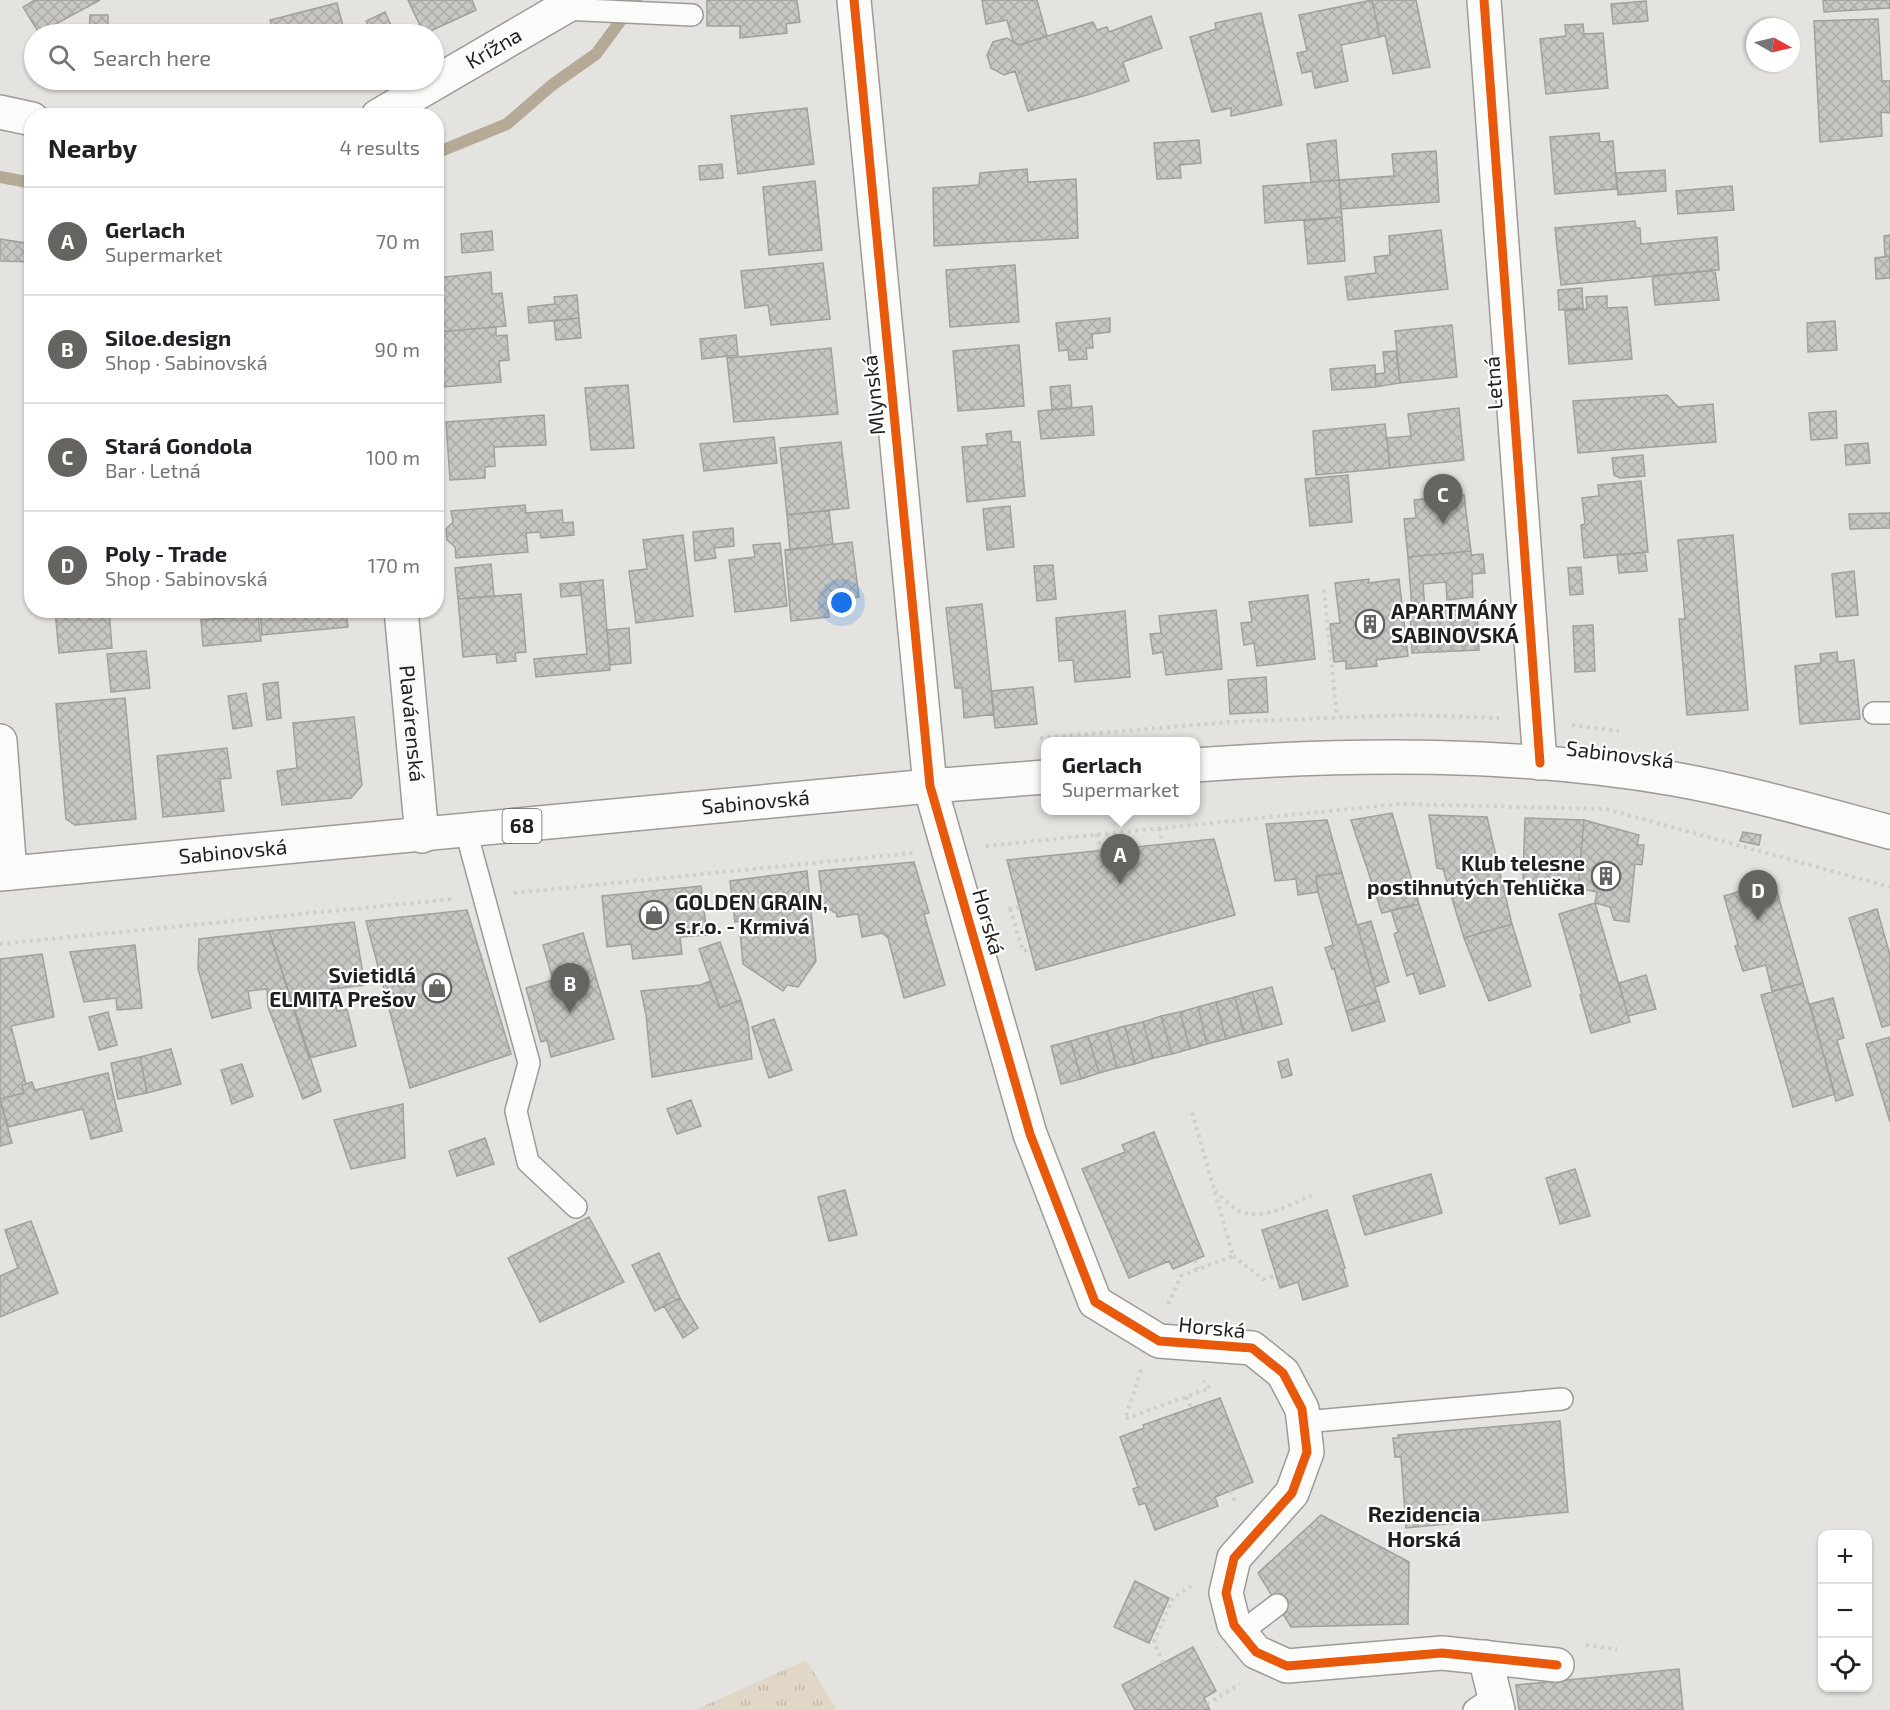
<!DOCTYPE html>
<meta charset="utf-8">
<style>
:root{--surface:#fff;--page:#f2f2f2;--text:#202124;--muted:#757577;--line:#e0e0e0;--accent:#666461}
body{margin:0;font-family:"Exo 2",sans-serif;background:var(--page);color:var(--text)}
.controls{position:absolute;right:18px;bottom:18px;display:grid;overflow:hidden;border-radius:12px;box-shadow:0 2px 4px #0004}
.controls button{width:54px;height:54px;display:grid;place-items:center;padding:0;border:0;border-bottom:2px solid var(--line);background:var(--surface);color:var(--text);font:30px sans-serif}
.compass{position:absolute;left:1746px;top:18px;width:54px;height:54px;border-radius:50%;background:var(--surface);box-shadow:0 2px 4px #0004;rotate:98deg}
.you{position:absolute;left:842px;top:603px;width:21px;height:21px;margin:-15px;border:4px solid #fff;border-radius:50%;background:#1a73e8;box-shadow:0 0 0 9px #1a73e833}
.badge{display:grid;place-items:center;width:39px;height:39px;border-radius:50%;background:var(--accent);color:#fff;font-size:20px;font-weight:700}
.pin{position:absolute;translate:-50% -50px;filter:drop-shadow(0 2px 3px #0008)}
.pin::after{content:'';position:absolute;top:32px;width:21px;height:18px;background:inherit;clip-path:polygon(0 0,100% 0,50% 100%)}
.popup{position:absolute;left:1041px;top:737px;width:159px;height:78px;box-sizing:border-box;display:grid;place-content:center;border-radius:12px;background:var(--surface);filter:drop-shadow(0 2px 4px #0005);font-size:20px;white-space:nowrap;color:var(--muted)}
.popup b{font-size:22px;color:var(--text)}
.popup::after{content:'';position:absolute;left:50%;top:100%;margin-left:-12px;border:12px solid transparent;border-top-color:var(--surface)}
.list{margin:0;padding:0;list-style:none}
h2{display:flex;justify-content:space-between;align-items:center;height:78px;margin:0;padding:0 24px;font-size:26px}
h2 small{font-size:20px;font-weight:400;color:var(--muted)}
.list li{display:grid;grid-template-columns:39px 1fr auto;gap:18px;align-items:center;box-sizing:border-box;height:108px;padding:0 24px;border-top:2px solid var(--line)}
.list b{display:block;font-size:22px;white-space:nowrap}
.list p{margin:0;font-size:20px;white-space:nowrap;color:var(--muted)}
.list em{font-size:20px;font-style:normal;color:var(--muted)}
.icon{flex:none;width:33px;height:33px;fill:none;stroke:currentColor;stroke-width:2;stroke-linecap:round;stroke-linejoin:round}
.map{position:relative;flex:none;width:1890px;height:1710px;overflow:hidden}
.search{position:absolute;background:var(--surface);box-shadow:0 2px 4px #0004;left:24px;top:24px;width:420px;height:66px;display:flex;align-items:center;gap:15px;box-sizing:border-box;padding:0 21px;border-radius:33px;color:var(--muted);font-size:22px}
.panel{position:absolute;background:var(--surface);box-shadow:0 2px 4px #0004;left:24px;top:108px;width:420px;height:510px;border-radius:24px}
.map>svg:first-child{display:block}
.grass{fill:url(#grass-tufts)}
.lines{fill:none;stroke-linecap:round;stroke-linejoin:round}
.stream{stroke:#b5aa96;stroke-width:12}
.building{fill:url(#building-cross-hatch);stroke:#a1a09d;stroke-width:1.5}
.service-casing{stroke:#9c9b98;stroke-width:24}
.minor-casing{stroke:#9c9b98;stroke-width:36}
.primary-casing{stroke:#9c9b98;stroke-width:36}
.path{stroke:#cececd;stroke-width:4;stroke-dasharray:3 4.5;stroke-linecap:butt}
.service{stroke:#fbfbfa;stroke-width:21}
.minor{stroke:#fbfbfa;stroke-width:33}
.primary{stroke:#fbfbfa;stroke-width:33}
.cycleway-casing{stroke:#fff;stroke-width:13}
.cycleway{stroke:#e8590c;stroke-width:9}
.labels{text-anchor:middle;stroke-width:4.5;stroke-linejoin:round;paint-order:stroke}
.shield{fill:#fff;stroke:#646261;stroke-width:1.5}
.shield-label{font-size:20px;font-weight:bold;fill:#211f1d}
.street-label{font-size:21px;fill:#211f1d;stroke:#fff}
.poi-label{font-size:21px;font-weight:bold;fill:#211f1d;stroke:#fff;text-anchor:start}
.neighbourhood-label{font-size:22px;font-weight:bold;fill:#211f1d;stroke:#fff}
</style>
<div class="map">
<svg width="1890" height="1710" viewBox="0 0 1890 1710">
<defs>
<pattern id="grass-tufts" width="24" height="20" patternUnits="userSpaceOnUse" patternTransform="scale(1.5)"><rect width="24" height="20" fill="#e0d7c7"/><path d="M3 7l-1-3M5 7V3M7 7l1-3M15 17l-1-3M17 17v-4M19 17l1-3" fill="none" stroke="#c0b8aa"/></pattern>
<pattern id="building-cross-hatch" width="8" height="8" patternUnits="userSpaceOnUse" patternTransform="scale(1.5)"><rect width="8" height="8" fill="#c7c6c3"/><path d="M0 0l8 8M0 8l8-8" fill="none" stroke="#abaaa7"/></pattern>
</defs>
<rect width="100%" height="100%" fill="#e5e3e0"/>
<path class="grass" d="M806 1660 837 1710H695Z"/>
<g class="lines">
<path class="stream" d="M436 153 507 124 552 85 596 54 636 0
M0 177 32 183"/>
</g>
<path class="building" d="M35 0H100L39 33 23 7Z
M408 0H472L476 10 424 34Z
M707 0H797L800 22 786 24 787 33 740 38V26H707Z
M982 0H1037L1047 36 1019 45 1013 41 1007 20 986 24Z
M1372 0 1380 37 1341 45 1348 81 1315 88 1312 71 1302 73 1297 53 1307 51 1299 15Z
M1372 0H1416L1430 67 1393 74 1385 35 1380 37Z
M1823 0H1890V8L1824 12Z
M1646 1 1648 21 1613 24 1611 4Z
M337 3 345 34H274L270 20Z
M385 12 395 34H372L366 21Z
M1261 13 1282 105 1231 116V108L1212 112 1190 37 1216 29 1215 23Z
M90 15H108V34H89Z
M1151 16 1162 48 1123 62 1129 81 1087 95 1028 111 1015 71 1004 75 991 68 987 55 993 42 1007 38 1019 45 1093 22 1097 30 1107 27 1109 32Z
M1878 19 1882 81H1890V113L1881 112 1882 136 1820 142 1814 21Z
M1583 24 1584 34 1603 33 1608 88 1546 94 1540 39 1566 36 1565 25Z
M187 32V34H117Z
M120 80H188V84L120 86Z
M807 108 814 164 738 174 731 116Z
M1599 133 1600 142 1613 141 1617 189 1555 194 1550 137Z
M1199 140 1201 163 1180 165 1181 178 1157 179 1154 143Z
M1336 140 1339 180 1311 182 1307 144Z
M1436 151 1439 202 1341 209 1339 180 1394 176 1392 154Z
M722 164 723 178 700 180 699 166Z
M1027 169 1028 182 1076 179 1078 238 934 246 933 188 979 185 980 173Z
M1665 170 1666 191 1618 195 1616 173Z
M1339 180 1342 217 1265 223 1263 186Z
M815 181 822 250 769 255 763 187Z
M1732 186 1734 210 1678 214 1676 191Z
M1342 217 1345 261 1308 264 1304 221Z
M1635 221 1636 228H1640L1641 244 1717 237 1719 270 1561 285 1555 228Z
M1441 230 1448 289 1348 300 1345 277 1376 273 1374 257 1390 255 1389 236Z
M492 231 493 250 462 253 461 234Z
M1890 235V256L1885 257 1884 236Z
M0 239 32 244V262L0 261Z
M1890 256V278L1876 279 1875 258Z
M823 263 830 319 771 325 768 305 745 308 741 271Z
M1015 265 1019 322 950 327 946 270Z
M1715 270 1719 300 1655 305 1652 276Z
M27 271H32V301L29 300Z
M491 272 492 294 502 293 506 326 438 332 436 278Z
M1582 288 1583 308 1559 310 1558 290Z
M577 295 579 318 529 323 528 307 555 304 554 297Z
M1607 296V308L1627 307 1632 359 1569 364 1565 311 1587 309 1586 297Z
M579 318 581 338 556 340 554 321Z
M1110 318V332L1092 334 1093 348H1086L1087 359 1069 360 1068 350 1059 351 1056 323Z
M1835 321 1837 350 1808 352 1807 323Z
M1452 325 1457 377 1400 383 1395 331Z
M496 327V336L507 335 509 360 499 361 501 382 443 387 438 332Z
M736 335 738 355 702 359 700 339Z
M1019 345 1024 406 958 411 953 351Z
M831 348 838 414 734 422 727 358Z
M1396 351 1400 383 1376 387 1375 374 1385 373 1383 352Z
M1375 365 1376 387 1332 390 1330 369Z
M628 385 634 448 591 450 585 388Z
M1070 385 1072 408 1052 410 1050 387Z
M1667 395 1678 407 1713 404 1716 442 1578 453 1573 401Z
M1092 406 1094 435 1041 439 1038 411Z
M1459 408 1464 460 1390 468 1387 438 1411 436 1408 414Z
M1836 411 1837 438 1811 440 1809 413Z
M544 415 546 445 494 447 495 466 485 467V478L450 480 446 422Z
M1385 424 1390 468 1316 475 1313 431Z
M1011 431 1012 442H1020L1025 496 967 502 962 447 988 445 986 434Z
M774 437 777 463 704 471 700 444Z
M841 442 849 508 787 515 780 448Z
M1868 443 1870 463 1846 465 1845 445Z
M1643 455 1645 476 1620 478 1614 475 1612 458Z
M1348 475 1352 522 1310 526 1305 479Z
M1641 481 1648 552 1584 558 1581 525 1585 524 1582 498 1599 496 1598 485Z
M1464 495 1471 551 1408 557 1404 519 1416 518 1414 500Z
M525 505 526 513 562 510 563 523 573 522 574 535 541 538 540 532 526 533 528 552 456 558 455 547 447 540 446 529 453 522 451 511Z
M1010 506 1014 547 987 550 983 509Z
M829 510 833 544 790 550 787 515Z
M1890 513V528L1850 529 1849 514Z
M733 528 734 546 714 548 716 558 695 561 693 532Z
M683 535 693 616 636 623 629 571 647 569 643 540Z
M1733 535 1748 710 1687 715 1679 619H1685L1678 540Z
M852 542 859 597 827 602 829 617 791 621 785 550Z
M780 543 787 606 735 612 729 560 755 557 753 545Z
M1471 551V555L1483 554 1485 573 1472 574 1473 597 1447 600 1446 582 1423 584 1425 608 1412 609 1408 557Z
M1645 552 1647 571 1619 573 1617 555Z
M491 564 494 596 458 599 455 568Z
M1053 565 1056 599 1037 601 1034 566Z
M1581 567 1583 594 1570 595 1568 568Z
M1854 571 1858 615 1836 617 1832 574Z
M1369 579 1368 583 1399 579 1408 656 1376 660 1377 666 1346 669V661L1334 662 1330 624 1340 623 1335 583Z
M603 580 610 670 536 677 534 659 587 654 580 582Z
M580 582 581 595 561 597 560 584Z
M521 594 526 652 515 653 516 661 497 663 496 654 463 657 458 599Z
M1308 595 1315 659 1257 666 1254 643 1244 645 1241 623 1252 622 1249 602Z
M982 604 994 714 964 718 962 688H955L946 608Z
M1477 609 1479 650 1412 653 1410 613Z
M55 610H109L112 648 59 653Z
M260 610H346L348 627 262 635Z
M1216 610 1222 669 1166 675 1163 652 1153 654 1150 634 1161 633 1159 616Z
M1125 611 1130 677 1075 682 1073 660 1059 661 1056 618Z
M258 615 261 641 203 646 201 620Z
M1593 625 1595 671 1575 672 1573 626Z
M629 628 631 663 610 665 607 630Z
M146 651 150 688 111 692 107 654Z
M1837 652 1838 662 1854 660 1860 719 1800 724 1795 666 1821 663 1820 654Z
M1266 677 1268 712 1230 714 1228 680Z
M278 682 281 718 267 720 263 684Z
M1033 687 1037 724 995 728 991 691Z
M246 693 252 726 233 729 228 696Z
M125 698 136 819 75 825 66 819 56 704Z
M354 717 362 785 351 798 282 805 277 771 297 768 293 723Z
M227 748 231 778 220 779 224 811 163 817 157 756Z
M1392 813 1419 904 1382 913 1351 820Z
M1429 815 1487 817 1512 924 1464 938 1443 869 1437 868Z
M1525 818 1584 820 1578 888 1527 883 1523 878Z
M1327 820 1342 873 1316 876 1318 892 1298 895 1296 879 1275 881 1266 824Z
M1584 820 1639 835 1637 845H1644L1642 865 1635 864 1629 922 1614 920 1610 907 1595 903 1597 892 1578 888Z
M1743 832 1761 835 1759 845 1740 841Z
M1214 839 1235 915 1036 970 1007 860Z
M914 862 929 913 924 914 945 985 904 998 888 938 882 933 862 937 858 914 837 917 836 912H833L832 910H827V907H823L819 871Z
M807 871 816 961 798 987 787 985 783 991 743 964 739 921 735 922 730 881Z
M1342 873 1379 1001 1346 1011 1334 968 1332 969 1325 948 1333 945 1318 892 1316 876Z
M1774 881 1803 983 1772 991 1766 965 1743 971 1735 946 1738 945 1724 896Z
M701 886 707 935 680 937 682 954 633 959 631 944 607 947 602 896Z
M1595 903 1630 1022 1591 1033 1580 995 1582 994 1559 914Z
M1419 904 1445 986 1420 994 1413 973 1407 976 1394 934 1398 932 1391 910Z
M1877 909 1890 955V1025L1882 1027 1849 918Z
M467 910 511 1054 410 1088 366 921Z
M1371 921 1389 982 1375 987 1357 925Z
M354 922 365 985 332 989 337 1011 347 1009 356 1046 309 1058 269 931Z
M1512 924 1531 986 1489 1001 1464 938Z
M269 931 321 1091 303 1099 268 1007 267 989 248 991 251 1008 212 1018 198 969 199 939Z
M583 933 614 1039 551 1057 547 1040 541 1042 526 988 553 980 543 945Z
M720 942 741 1000 720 1008 699 949Z
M135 945 142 1008 117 1010 116 998 84 1002 70 952Z
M42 954 54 1017 11 1026 26 1084 22 1085 24 1093 0 1099V959Z
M1646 975 1656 1009 1628 1016 1619 983Z
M710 981 720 1008 741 1000 748 1024 752 1059 652 1077 646 1015 641 991 701 985Z
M1803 983 1835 1094 1793 1107 1761 995Z
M1272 987 1282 1024 1263 1029 1252 992Z
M1252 992 1263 1029 1244 1034 1235 997Z
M1235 997 1244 1034 1226 1039 1216 1002Z
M1833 998 1844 1038 1837 1040 1853 1095 1836 1101 1810 1004Z
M1379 1001 1385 1021 1352 1031 1346 1011Z
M1216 1002 1226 1039 1207 1044 1198 1007Z
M1198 1007 1207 1044 1190 1049 1180 1012Z
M108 1012 117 1045 99 1050 89 1017Z
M1180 1012 1190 1049 1172 1054 1161 1016Z
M1161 1016 1172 1054 1153 1058 1143 1022Z
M774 1019 792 1070 769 1078 752 1027Z
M1143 1022 1153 1058 1135 1064 1125 1026Z
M1125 1026 1135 1064 1117 1068 1107 1031Z
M1107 1031 1117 1068 1099 1073 1088 1036Z
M1088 1036 1099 1073 1081 1079 1071 1041Z
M1890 1037V1122L1866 1044Z
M1071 1041 1081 1079 1061 1084 1051 1046Z
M171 1049 181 1084 147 1093 140 1057Z
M140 1057 147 1093 118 1099 111 1063Z
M1288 1059 1292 1075 1282 1078 1278 1062Z
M242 1064 253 1096 232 1104 221 1070Z
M108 1073 122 1131 91 1139 83 1109 8 1127 0 1099 24 1093 22 1085 32 1082 35 1090Z
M0 1100 12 1143 0 1146Z
M691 1100 701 1126 677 1134 667 1109Z
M403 1104 405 1158 351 1169 334 1120Z
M1154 1132 1204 1256 1173 1269 1169 1261 1129 1278 1082 1169 1125 1152 1122 1145Z
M485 1138 494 1164 457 1176 449 1151Z
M1575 1169 1590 1216 1560 1224 1546 1178Z
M1431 1174 1442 1213 1365 1235 1353 1196Z
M845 1190 857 1235 829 1241 818 1197Z
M1327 1210 1345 1268 1343 1269 1348 1286 1303 1300 1298 1282 1280 1288 1262 1230Z
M589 1217 624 1282 540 1322 508 1258Z
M31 1221 58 1293 0 1317V1276L18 1268 5 1230Z
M659 1253 680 1298 655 1311 632 1265Z
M680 1298 698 1328 683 1338 664 1306Z
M1220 1398 1253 1482 1215 1497 1218 1506 1155 1530 1145 1503 1139 1505 1133 1489 1138 1487 1120 1437 1144 1428 1143 1425Z
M1560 1421 1568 1512 1406 1528 1401 1457H1395L1393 1438H1399L1398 1435Z
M1321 1515 1409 1562 1408 1624 1291 1627 1258 1573Z
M1135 1581 1169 1598 1149 1643 1114 1627Z
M1193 1647 1216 1691 1204 1698 1210 1710H1135L1122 1685Z
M1679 1669 1683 1710H1519L1516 1685Z"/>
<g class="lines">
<g class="service-casing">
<path id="service" d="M562 9 692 15
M1874 713H1890
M466 831 529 1063 516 1111 528 1162 576 1207
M1304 1422 1562 1399
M1240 1633 1277 1605
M1474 1710 1494 1696"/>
</g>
<g class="minor-casing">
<g id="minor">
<path d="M854 0 930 786 1030 1134 1095 1302 1159 1341 1252 1348 1283 1373 1302 1409 1307 1452 1292 1493 1234 1558 1226 1593 1234 1625 1256 1652 1287 1666 1442 1653 1557 1665"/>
<path d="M1484 0 1540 763"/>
<path d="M0 112 32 119"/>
<path id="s1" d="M378 116 577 0"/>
<path id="s2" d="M401 610 422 836"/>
<path d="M0 741 10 873"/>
<path d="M1485 1657 1498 1710"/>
</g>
</g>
<g class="primary-casing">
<g id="primary">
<path d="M1195 765C1355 753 1516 752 1674 779 1747 792 1819 813 1890 832"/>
<path id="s3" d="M0 874 930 786 1045 777"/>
</g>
</g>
<path class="path" d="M1324 590 1337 717
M1572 725 1619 731
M1040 738 1229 722 1404 715 1499 718
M1160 828 1162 844
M1097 834 1101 851
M986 846 1398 804 1606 809 1890 887
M514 893 913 853
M1009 909 1019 907
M1010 909 1023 951 1030 949
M0 944 453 899
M1215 1191C1222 1197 1229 1205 1237 1210 1261 1223 1292 1203 1315 1194
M1233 1256 1263 1279 1276 1276
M1195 1260 1198 1269
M1168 1304 1181 1276 1233 1256 1192 1112
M1141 1370 1125 1419 1210 1388 1203 1381
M1186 1397 1192 1409
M1230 1491 1236 1503
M1586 1645 1617 1649
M1163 1663 1154 1642 1173 1598 1191 1586
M1207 1704 1240 1684"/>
<use href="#service" class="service"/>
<use href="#minor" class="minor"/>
<use href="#primary" class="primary"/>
<g class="cycleway-casing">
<path id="cycleway" d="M854 0 930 786 1030 1134 1095 1302 1159 1341 1252 1348 1283 1373 1302 1409 1307 1452 1292 1493 1234 1558 1226 1593 1234 1625 1256 1652 1287 1666 1442 1653 1557 1665
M1484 0 1540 763"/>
</g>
<use href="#cycleway" class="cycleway"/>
</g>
<defs>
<g id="building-ring" transform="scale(1.5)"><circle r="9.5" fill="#fff" stroke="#666461" stroke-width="1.5"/><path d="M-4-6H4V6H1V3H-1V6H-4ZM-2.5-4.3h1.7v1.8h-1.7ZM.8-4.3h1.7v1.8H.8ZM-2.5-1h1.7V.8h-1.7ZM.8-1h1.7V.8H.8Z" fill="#666461"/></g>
<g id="shop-ring" transform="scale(1.5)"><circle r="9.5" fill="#fff" stroke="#666461" stroke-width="1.5"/><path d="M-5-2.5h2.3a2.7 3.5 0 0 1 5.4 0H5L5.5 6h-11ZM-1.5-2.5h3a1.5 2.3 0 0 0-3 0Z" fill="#666461"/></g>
</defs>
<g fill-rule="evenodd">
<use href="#building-ring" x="1370" y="624"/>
<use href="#building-ring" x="1606" y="876"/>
<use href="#shop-ring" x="654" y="915"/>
<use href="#shop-ring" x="437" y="988"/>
</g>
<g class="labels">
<rect class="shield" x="502.5" y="809" width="39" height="34" rx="4.5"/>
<g class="shield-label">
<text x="522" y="833">68</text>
</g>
<g class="street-label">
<text dy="7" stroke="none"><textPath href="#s1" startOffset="134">Krížna</textPath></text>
<text transform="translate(1494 383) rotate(-94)" y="7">Letná</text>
<text transform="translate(874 395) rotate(-96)" y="7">Mlynská</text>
<text dy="7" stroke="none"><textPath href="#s2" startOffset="114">Plavárenská</textPath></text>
<text transform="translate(1620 755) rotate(7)" y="7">Sabinovská</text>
<text dy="7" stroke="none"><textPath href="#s3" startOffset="759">Sabinovská</textPath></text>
<text dy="7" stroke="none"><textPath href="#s3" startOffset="234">Sabinovská</textPath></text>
<text transform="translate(988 922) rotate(74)" y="7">Horská</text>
<text transform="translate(1212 1328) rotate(6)" y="7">Horská</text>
</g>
<g class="poi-label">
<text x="1391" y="619">APARTMÁNY<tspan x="1391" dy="24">SABINOVSKÁ</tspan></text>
<text x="1585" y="871" text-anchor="end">Klub telesne<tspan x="1585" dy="24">postihnutých Tehlička</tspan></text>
<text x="675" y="910">GOLDEN GRAIN,<tspan x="675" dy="24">s.r.o. - Krmivá</tspan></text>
<text x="416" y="983" text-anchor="end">Svietidlá<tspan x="416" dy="24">ELMITA Prešov</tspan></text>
</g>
<g class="neighbourhood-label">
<text x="1424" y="1522">Rezidencia<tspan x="1424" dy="25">Horská</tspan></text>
</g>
</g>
</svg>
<div class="controls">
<button>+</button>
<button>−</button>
<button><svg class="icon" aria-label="locate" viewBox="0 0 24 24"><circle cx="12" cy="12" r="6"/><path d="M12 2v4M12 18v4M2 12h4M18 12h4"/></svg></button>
</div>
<svg class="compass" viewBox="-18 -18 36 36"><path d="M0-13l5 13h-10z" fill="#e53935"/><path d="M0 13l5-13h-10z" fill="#757577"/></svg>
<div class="you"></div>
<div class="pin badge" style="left:1120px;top:884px">A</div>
<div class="popup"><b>Gerlach</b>Supermarket</div>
<div class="pin badge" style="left:570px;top:1013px">B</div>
<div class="pin badge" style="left:1443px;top:524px">C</div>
<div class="pin badge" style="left:1758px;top:920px">D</div>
<div class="search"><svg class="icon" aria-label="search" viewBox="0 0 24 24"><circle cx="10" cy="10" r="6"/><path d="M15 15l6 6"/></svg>Search here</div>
<section class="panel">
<h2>Nearby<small>4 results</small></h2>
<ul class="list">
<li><span class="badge">A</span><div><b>Gerlach</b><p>Supermarket</p></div><em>70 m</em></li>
<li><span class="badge">B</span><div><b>Siloe.design</b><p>Shop · Sabinovská</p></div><em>90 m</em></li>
<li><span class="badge">C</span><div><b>Stará Gondola</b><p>Bar · Letná</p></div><em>100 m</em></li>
<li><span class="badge">D</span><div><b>Poly - Trade</b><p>Shop · Sabinovská</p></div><em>170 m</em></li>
</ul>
</section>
</div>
